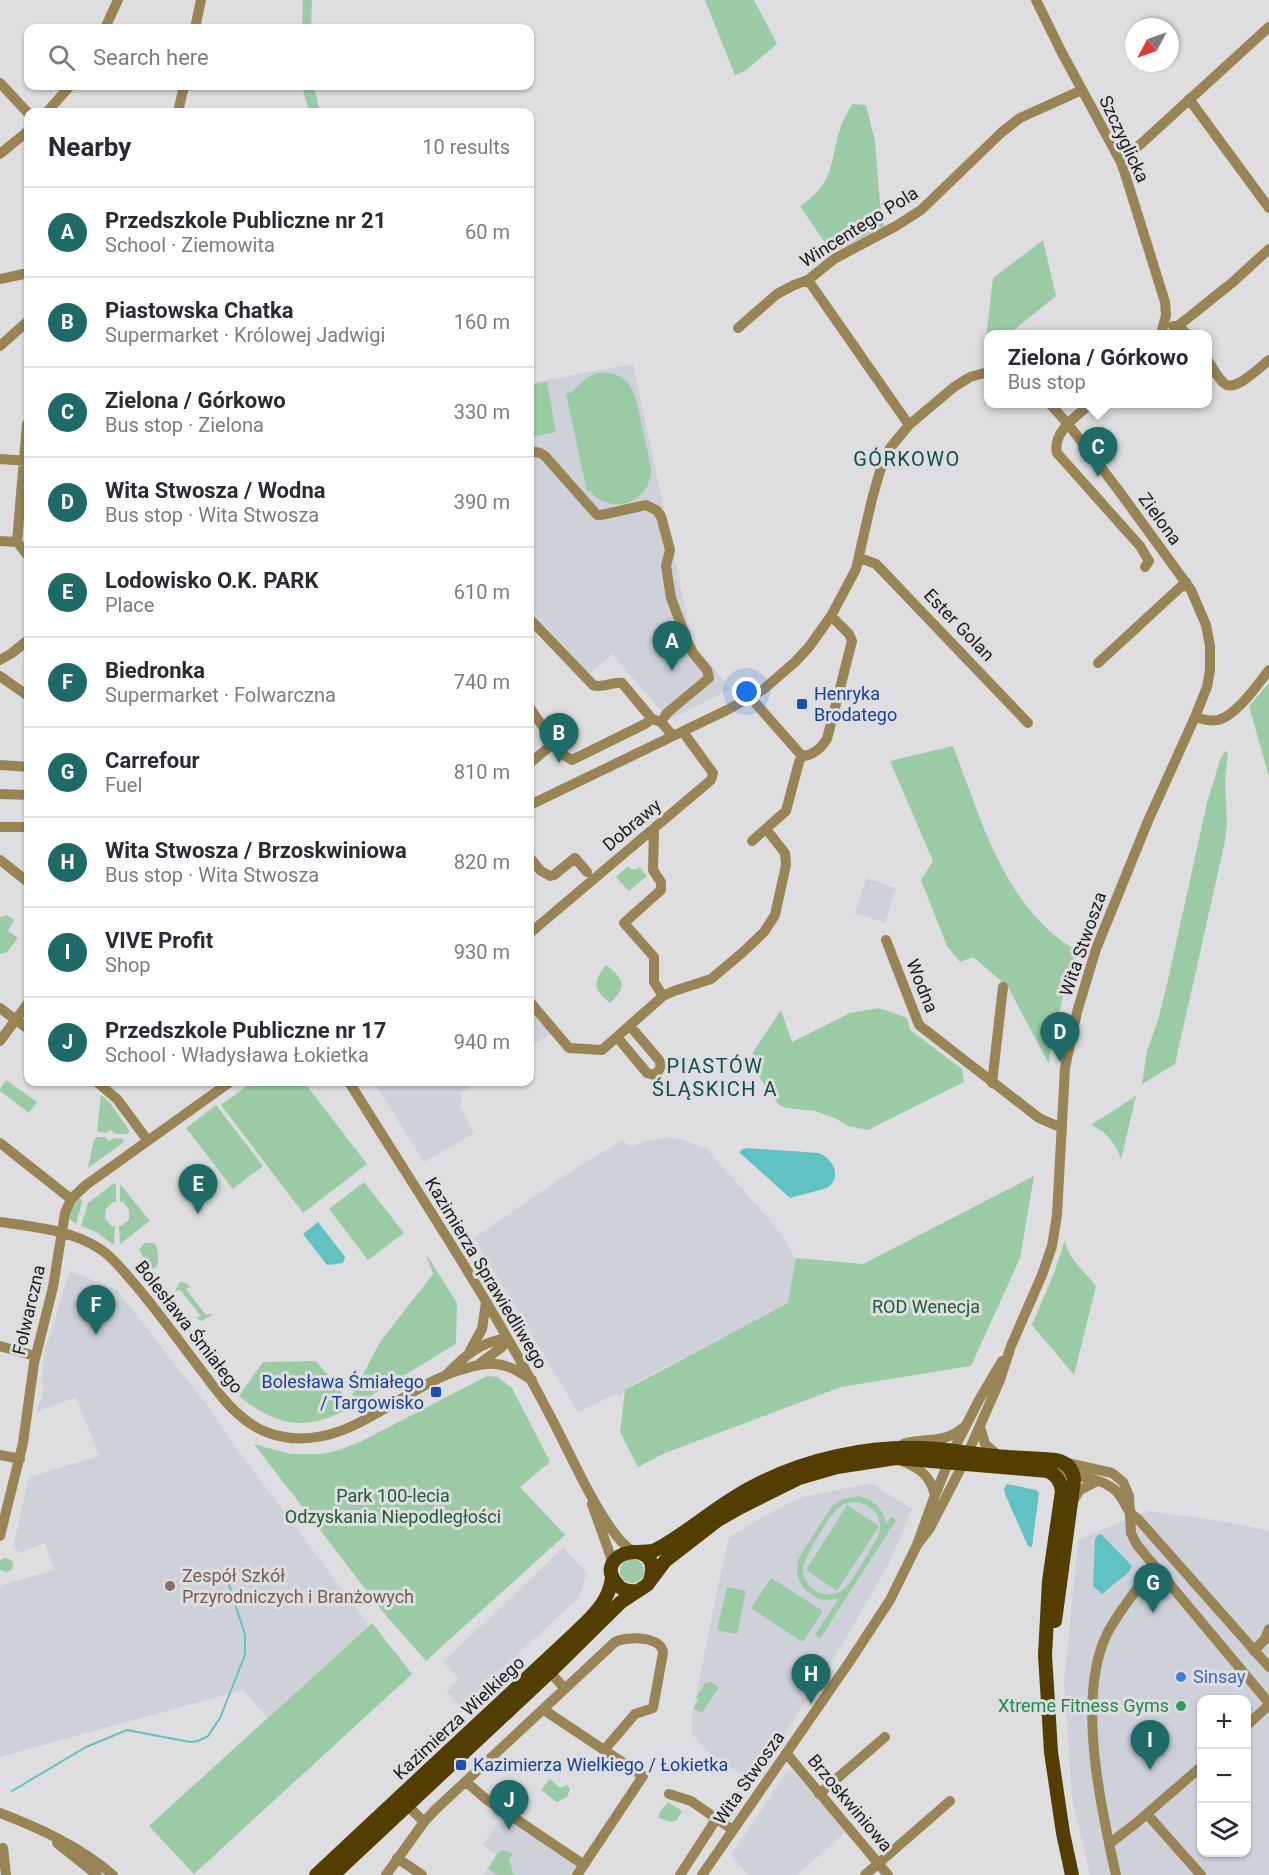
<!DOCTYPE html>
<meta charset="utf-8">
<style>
:root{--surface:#fff;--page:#f2f2f3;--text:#2b2b33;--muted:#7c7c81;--line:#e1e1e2;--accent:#1e6a67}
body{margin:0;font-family:Roboto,sans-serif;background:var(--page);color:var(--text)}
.controls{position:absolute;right:18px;bottom:18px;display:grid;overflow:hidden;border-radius:12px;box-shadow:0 2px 4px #0004}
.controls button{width:54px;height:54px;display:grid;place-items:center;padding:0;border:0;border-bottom:2px solid var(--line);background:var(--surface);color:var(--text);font:30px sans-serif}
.compass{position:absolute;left:1125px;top:18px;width:54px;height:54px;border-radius:50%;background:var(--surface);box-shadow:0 2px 4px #0004;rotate:229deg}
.you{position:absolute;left:747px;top:692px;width:21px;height:21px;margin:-15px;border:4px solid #fff;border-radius:50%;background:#1a73e8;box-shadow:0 0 0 9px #1a73e833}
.badge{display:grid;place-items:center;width:39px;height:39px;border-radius:50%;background:var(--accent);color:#fff;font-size:20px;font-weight:700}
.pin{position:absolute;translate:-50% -50px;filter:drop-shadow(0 2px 3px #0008)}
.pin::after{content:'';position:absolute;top:32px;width:21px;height:18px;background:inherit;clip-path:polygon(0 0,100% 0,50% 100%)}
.popup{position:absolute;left:984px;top:330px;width:228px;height:78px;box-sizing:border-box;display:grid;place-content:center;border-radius:12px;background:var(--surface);filter:drop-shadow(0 2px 4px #0005);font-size:20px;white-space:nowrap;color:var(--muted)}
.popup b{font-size:22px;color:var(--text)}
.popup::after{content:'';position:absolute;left:50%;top:100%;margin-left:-12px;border:12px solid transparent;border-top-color:var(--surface)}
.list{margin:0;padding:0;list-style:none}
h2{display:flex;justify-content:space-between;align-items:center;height:78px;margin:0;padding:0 24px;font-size:26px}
h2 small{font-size:20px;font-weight:400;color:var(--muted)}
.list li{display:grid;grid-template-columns:39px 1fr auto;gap:18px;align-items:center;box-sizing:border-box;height:90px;padding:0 24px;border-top:2px solid var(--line)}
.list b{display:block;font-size:22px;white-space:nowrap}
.list p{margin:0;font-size:20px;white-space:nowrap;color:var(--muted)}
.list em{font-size:20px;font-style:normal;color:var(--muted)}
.icon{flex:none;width:33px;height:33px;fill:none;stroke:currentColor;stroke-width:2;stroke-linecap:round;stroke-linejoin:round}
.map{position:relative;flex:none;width:1269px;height:1875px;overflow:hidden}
.search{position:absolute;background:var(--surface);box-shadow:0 2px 4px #0004;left:24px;top:24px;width:510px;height:66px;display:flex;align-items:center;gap:15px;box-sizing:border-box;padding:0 21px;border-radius:12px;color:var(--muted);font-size:22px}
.panel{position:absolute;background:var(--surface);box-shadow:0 2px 4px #0004;left:24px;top:108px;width:510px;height:978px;border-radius:12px}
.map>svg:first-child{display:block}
.built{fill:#cfd1da;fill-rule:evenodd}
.green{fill:#9ccca5;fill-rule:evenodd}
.water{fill:#61c2c3}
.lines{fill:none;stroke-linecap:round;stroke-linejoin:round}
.stream{stroke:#61c2c3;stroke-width:2}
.minor{stroke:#998456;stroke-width:10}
.major{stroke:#533d00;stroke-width:14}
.transit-dot{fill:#1a4fb4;stroke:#dedee0;stroke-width:2}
.education-dot{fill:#8d6e63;stroke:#dedee0;stroke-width:2}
.shop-dot{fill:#3f7fe0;stroke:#dedee0;stroke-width:2}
.leisure-dot{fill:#2e9e5b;stroke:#dedee0;stroke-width:2}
.labels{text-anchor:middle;stroke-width:6;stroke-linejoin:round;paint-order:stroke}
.street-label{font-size:18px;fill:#1a1b1b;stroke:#dedee0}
.transit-label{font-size:18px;fill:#164399;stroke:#dedee0;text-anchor:start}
.park-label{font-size:18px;fill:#1e5e31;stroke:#dedee0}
.education-label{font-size:18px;fill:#785e54;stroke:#dedee0;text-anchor:start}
.shop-label{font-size:18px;fill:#366cbe;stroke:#dedee0;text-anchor:start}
.leisure-label{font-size:18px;fill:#27864d;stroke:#dedee0;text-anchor:end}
.neighbourhood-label{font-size:20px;letter-spacing:1.5px;fill:#114f4d;stroke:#dedee0}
</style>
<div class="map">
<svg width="1269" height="1875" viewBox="0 0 1269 1875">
<rect width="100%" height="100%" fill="#dedee0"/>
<path class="built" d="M633 364 693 644 731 689 669 720 612 654 589 675 530 608V383Z
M866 878 896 888 885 923 855 913Z
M530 1010 551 1034 530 1046Z
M374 1082H477L460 1093 462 1100 460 1106 474 1133 424 1162Z
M667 1137 684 1140 707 1149 780 1232 796 1260 789 1303 635 1383 620 1395 615 1394 578 1412 474 1238 573 1170 623 1140 629 1147 650 1140Z
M70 1271 117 1290 213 1413 228 1437 369 1625 267 1718 243 1690 0 1757V1587L2 1585 54 1570 45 1543 20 1553 13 1547 29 1477 99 1456 76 1397 37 1412 38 1403 42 1398 44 1383 41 1382 45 1350Z
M871 1483 912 1509 901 1536 889 1563 842 1645 753 1782 706 1751 692 1733V1717L717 1590 729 1537 786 1504 802 1497Z
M1147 1511 1223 1521 1269 1531V1875H1090L1072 1798 1064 1681 1078 1540ZM1202 1700H1246V1852H1202Z
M563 1548 587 1573 579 1597 461 1707 447 1692 459 1679 443 1662Z
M788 1770 794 1772 846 1832 797 1875H748L731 1855Z
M503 1815 574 1862 576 1872 573 1875H483L496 1854 483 1845Z"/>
<path class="green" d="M303 0H312L311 28H302Z
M705 0H754L777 44 745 71 735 75Z
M302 86H314L320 112H309Z
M852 104 866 105 875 141 880 203 884 226 832 253 800 206C835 183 829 165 840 129 842 121 848 112 852 104Z
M1043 240 1056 296 1009 334H988V351L984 355 993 278Z
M598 373C632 370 636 396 641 422 645 438 648 453 651 468 652 502 612 517 590 491L587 492 566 394C578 391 580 378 598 373Z
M547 382 556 432 532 437 530 426V385Z
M1269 683V777L1249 706Z
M953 746C981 818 1004 908 1076 950L1052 1037 1049 1064 1008 987 973 957 960 962 947 946 921 880 933 861 890 761Z
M1225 751 1228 753 1225 781 1227 824 1225 841 1175 1064 1142 1084 1147 1051 1158 1020 1168 980 1207 803 1220 760Z
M628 866 631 869H637L639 867 647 876 629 891 616 877Z
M7 915 14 920 8 931 18 938 7 952 1 954 0 953V917Z
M606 965C624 978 628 987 610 1003 593 989 592 983 606 965Z
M879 1008 907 1018 910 1030 962 1069 964 1082 868 1130 848 1126 837 1119 815 1111 786 1108 779 1105 765 1086 756 1071 753 1061V1052L781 1010 792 1042 850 1013Z
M6 1080 37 1102 29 1113 0 1091V1089Z
M252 1082H304L367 1164 303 1213 221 1105Z
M101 1095 110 1103 129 1130 128 1134H115L111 1130 105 1133 97 1131Z
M1136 1096 1121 1159C1115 1143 1107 1132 1091 1125Z
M216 1105 263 1166 233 1189 186 1128Z
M97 1137H105L109 1141 115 1138 123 1139 124 1142 88 1168 94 1140Z
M1034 1176 1020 1258 971 1366 841 1387 665 1453 638 1467 620 1432 625 1390 788 1303 796 1258 863 1264Z
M364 1182 404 1233 368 1260 329 1209Z
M114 1183 116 1184V1202H113L106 1209 105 1218 111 1226H115L114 1245 96 1232 81 1226 88 1203Z
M120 1184 150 1221 120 1244 119 1226H121L129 1220V1210L123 1202H120Z
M79 1196 82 1202 76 1224 68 1218 71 1208Z
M1065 1240C1067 1258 1085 1272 1096 1286L1074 1375 1032 1325 1054 1273Z
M145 1243H154C159 1248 158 1260 157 1267L151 1269 139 1250Z
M427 1257H428L457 1303 456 1344C432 1358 409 1373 385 1387 331 1421 295 1443 239 1396L263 1362 316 1361 349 1401 380 1342 433 1274Z
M180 1282C184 1282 188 1284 191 1287L186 1289 206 1315 212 1313 211 1316 201 1321 196 1318 201 1316 180 1290 175 1291Z
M487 1376 498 1377 512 1388 550 1462 520 1487 565 1535 426 1661 383 1612 254 1444 290 1454H322L339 1450 362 1441Z
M860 1496C875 1500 884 1510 886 1525L891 1517 896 1520 820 1639 815 1635 838 1599 825 1600 818 1599 803 1588 797 1575 798 1559 832 1506 843 1499ZM852 1502C870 1502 884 1516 879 1534 873 1545 853 1581 844 1589 837 1595 827 1596 818 1592 810 1588 803 1580 803 1570 802 1560 828 1519 836 1510 841 1505 846 1503 852 1502Z
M847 1505 879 1526 837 1591 806 1570Z
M-1 1565a7 7 0 1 1 14 0a7 7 0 1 1-14 0Z
M620 1571a12 12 0 1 1 24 0a12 12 0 1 1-24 0Z
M771 1578 823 1611 803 1642 751 1608Z
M727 1587 746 1591 737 1634 717 1630Z
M372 1623 412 1674 194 1874 149 1826Z
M710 1681 719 1687 702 1713 693 1708 699 1699 696 1697 706 1682 709 1683Z
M550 1779 560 1788 567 1785 570 1789 567 1797 557 1802 541 1790Z
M668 1802 682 1811 677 1820 671 1822 659 1818 660 1812Z
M503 1850 510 1852 513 1855 509 1859 513 1873 516 1875H498L488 1869 499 1852Z"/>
<path class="water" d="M747 1148 819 1153C833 1159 843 1177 827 1188L790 1198 740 1153 741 1150Z
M318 1222 345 1257 343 1263 327 1265 303 1234Z
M1007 1484 1036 1490 1039 1493 1032 1547 1028 1546 1005 1494 1004 1489Z
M1101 1534 1132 1566 1129 1572 1102 1594 1093 1586 1095 1539 1097 1536Z"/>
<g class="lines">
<path class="stream" d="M12 1791 86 1747 127 1730 190 1742 198 1741 208 1736 220 1718 245 1655V1635L226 1575"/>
<path class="minor" d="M1036 0 1061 51 1121 162 1126 177 1165 302 1166 315 1161 334
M105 28 118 0
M195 28 201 0
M0 83 28 113
M1189 99 1269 208
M47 112 70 86
M178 112 184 86
M0 154 28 131
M1121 162 1269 27
M0 279 28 273
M808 280 909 425
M1173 326H1178L1187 334
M1178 326 1233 282 1269 249
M738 328 777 294 794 285 808 280 834 259 896 226 921 210 1002 132 1020 118 1082 90
M0 346 28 321
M1208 361C1213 368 1218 379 1225 384 1236 392 1260 367 1269 360
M1090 404C1077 416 1052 432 1057 453L1140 546 1149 561 1145 567
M27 424 17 542 28 556
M530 451 540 453 545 456 597 515H601L646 505 656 510 661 516 670 550 666 566 671 598 688 643 693 653 707 670 709 678 667 713 661 722
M0 459 28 461
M0 541 17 542
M860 558 876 564 1028 723
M530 619 593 685C603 689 612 681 622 683L652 719 661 722 673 736
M0 660 12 653 28 640
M1098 663 1186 582
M0 676 28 696
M750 697 802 756 799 762 786 811 752 841
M530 708 554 743
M1195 717C1202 719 1210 722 1218 720 1237 715 1257 685 1269 670
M802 756C813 756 821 748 827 739L852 641 849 634 831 616
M530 763 554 743 565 756 572 760 645 724 652 719
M0 765 28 767
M0 794 28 795
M530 805 729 709 764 689 795 662 809 647 831 616 856 569 872 499 880 471 890 448 909 425 954 387 970 377 988 372
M0 827H28
M654 829 653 870 661 882V890L624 923 654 957V982L663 996
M530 858 541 871 550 876 554 875 575 858 587 872
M0 860 28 882
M530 933 711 780 713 773 683 732
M886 940 919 1025 1039 1118 1062 1128
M530 1002 569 1048 602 1050 663 996 674 991 711 979 742 953 764 932 775 915 786 865 785 853 766 829
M0 1008 28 1029
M617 1037 647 1073 654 1075C660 1070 662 1067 659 1060L630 1026
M0 1041 28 1003
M97 1082 117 1099 148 1141
M349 1082C425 1204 506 1324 569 1453 581 1477 611 1540 633 1551
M992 1083 1003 987
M0 1143 71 1199
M0 1222C34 1227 71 1230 100 1249 113 1257 122 1270 132 1281 157 1310 179 1341 202 1371 216 1390 231 1411 251 1424 261 1431 273 1435 284 1437 352 1449 403 1385 464 1369 474 1366 484 1363 495 1364 509 1365 520 1372 532 1380
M0 1346 35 1356
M470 1351 482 1329 486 1303
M479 1364 502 1347 507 1338
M448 1373C467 1354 479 1343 507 1338
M980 1427 985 1444 999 1456
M903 1444C927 1437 943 1445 964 1427
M0 1455 20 1459
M902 1461C919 1468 930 1475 935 1495
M1063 1462 1112 1473 1123 1482 1129 1496 1131 1533 1137 1545 1269 1703
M1049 1471C1068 1475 1104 1477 1117 1492 1126 1502 1126 1512 1138 1519L1269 1667
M592 1504 612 1560V1567
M1071 1504 1080 1490 1097 1481
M0 1536 23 1443 34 1363 53 1287 65 1213 71 1199 86 1185 230 1082
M917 1545 930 1528 963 1464 1000 1380 1011 1346 1042 1275 1052 1246 1057 1215 1065 1068 1077 1012 1096 949 1148 821 1195 717 1207 687 1210 670V646L1206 625 1191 590 1119 491 1068 424 1050 404
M1254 1651 1265 1639 1269 1629
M550 1672 565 1689
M544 1710 643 1776 577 1875
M1246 1726 1269 1705
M786 1753 888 1875
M466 1782 486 1799 584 1865
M669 1794 691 1801 733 1830
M819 1794 885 1737
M0 1813C41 1829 79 1846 113 1875
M1147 1814 1201 1875
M424 1822 435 1810 615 1642C627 1636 662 1636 663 1653L653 1708 635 1714 605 1749
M57 1843 97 1875
M1109 1844 1135 1824 1202 1766
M3 1848 6 1875
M397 1858 422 1875
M386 1875 424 1822 407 1805
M680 1875 717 1818
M702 1875 850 1661 890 1600 917 1545 935 1495 953 1451 979 1400 1002 1361
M865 1875 950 1801
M1116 1875C1101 1809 1076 1697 1107 1634 1119 1610 1139 1589 1153 1565"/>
<path class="major" d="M639 1552 653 1551 661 1547C694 1528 721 1502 756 1485 806 1459 866 1446 923 1448 947 1449 971 1454 996 1456 1015 1458 1035 1458 1055 1460 1066 1462 1073 1468 1074 1480L1055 1621
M638 1591C630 1592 622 1591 617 1584 589 1552 665 1534 650 1580
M316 1875 575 1633C591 1618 610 1601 612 1577
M333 1875 550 1672 621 1602 647 1585 665 1561 718 1520 741 1507 799 1478 837 1467 896 1458 1048 1471C1056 1475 1061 1481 1062 1491L1049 1581 1045 1655 1051 1752 1063 1833 1072 1875"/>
</g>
<g class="transit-dot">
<rect x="796" y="698" width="12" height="12" rx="3"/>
<rect x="430" y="1386" width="12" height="12" rx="3"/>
<rect x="455" y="1759" width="12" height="12" rx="3"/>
</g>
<circle class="education-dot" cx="170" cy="1586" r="6"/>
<circle class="shop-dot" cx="1181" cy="1677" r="6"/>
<circle class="leisure-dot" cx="1181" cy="1706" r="6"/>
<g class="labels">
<g class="street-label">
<text transform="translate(1124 139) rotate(65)" y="6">Szczyglicka</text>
<text transform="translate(859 227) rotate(-32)" y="6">Wincentego Pola</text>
<text transform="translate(1160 519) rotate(54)" y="6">Zielona</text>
<text transform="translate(959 625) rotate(46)" y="6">Ester Golan</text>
<text transform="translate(632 825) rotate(-40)" y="6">Dobrawy</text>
<text transform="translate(1083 944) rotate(-71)" y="6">Wita Stwosza</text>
<text transform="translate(922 986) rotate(68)" y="6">Wodna</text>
<text transform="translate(486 1273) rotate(59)" y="6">Kazimierza Sprawiedliwego</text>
<text transform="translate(29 1310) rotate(-77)" y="6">Folwarczna</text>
<text transform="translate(189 1327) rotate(52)" y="6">Bolesława Śmiałego</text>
<text transform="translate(459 1718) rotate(-43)" y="6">Kazimierza Wielkiego</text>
<text transform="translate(749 1778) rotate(-55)" y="6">Wita Stwosza</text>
<text transform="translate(850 1803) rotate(50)" y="6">Brzoskwiniowa</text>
</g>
<g class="transit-label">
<text x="814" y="700">Henryka<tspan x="814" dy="21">Brodatego</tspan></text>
<text x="424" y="1388" text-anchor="end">Bolesława Śmiałego<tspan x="424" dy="21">/ Targowisko</tspan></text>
<text x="473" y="1771">Kazimierza Wielkiego / Łokietka</text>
</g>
<g class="park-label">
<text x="926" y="1313">ROD Wenecja</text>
<text x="393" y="1502">Park 100-lecia<tspan x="393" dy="21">Odzyskania Niepodległości</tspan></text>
</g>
<g class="education-label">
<text x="182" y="1582">Zespół Szkół<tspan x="182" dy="21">Przyrodniczych i Branżowych</tspan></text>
</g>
<g class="shop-label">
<text x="1193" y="1683">Sinsay</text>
</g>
<g class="leisure-label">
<text x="1169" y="1712">Xtreme Fitness Gyms</text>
</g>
<g class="neighbourhood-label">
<text x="907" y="466">GÓRKOWO</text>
<text x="715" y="1073">PIASTÓW<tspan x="715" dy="23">ŚLĄSKICH A</tspan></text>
</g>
</g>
</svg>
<div class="controls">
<button>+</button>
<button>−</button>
<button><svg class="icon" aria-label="layers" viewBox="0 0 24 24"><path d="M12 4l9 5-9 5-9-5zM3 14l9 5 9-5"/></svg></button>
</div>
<svg class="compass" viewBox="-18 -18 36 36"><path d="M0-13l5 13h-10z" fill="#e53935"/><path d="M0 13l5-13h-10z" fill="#7c7c81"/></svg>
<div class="you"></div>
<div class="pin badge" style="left:672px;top:671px">A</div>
<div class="pin badge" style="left:559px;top:763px">B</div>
<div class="pin badge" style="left:1098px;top:477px">C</div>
<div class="popup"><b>Zielona / Górkowo</b>Bus stop</div>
<div class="pin badge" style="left:1060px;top:1062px">D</div>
<div class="pin badge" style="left:198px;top:1214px">E</div>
<div class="pin badge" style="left:96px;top:1335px">F</div>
<div class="pin badge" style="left:1153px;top:1613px">G</div>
<div class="pin badge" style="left:811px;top:1704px">H</div>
<div class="pin badge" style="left:1150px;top:1770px">I</div>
<div class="pin badge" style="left:509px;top:1830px">J</div>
<div class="search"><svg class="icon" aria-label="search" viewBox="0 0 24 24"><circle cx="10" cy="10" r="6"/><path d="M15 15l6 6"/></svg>Search here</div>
<section class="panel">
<h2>Nearby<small>10 results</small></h2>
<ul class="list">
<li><span class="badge">A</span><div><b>Przedszkole Publiczne nr 21</b><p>School · Ziemowita</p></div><em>60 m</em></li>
<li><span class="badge">B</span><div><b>Piastowska Chatka</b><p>Supermarket · Królowej Jadwigi</p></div><em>160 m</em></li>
<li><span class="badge">C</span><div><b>Zielona / Górkowo</b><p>Bus stop · Zielona</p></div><em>330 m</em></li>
<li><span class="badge">D</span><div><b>Wita Stwosza / Wodna</b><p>Bus stop · Wita Stwosza</p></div><em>390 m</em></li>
<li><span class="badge">E</span><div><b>Lodowisko O.K. PARK</b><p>Place</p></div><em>610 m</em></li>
<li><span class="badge">F</span><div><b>Biedronka</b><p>Supermarket · Folwarczna</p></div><em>740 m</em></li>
<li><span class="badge">G</span><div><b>Carrefour</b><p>Fuel</p></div><em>810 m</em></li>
<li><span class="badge">H</span><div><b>Wita Stwosza / Brzoskwiniowa</b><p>Bus stop · Wita Stwosza</p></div><em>820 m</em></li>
<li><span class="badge">I</span><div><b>VIVE Profit</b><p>Shop</p></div><em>930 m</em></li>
<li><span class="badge">J</span><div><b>Przedszkole Publiczne nr 17</b><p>School · Władysława Łokietka</p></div><em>940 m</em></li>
</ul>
</section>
</div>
